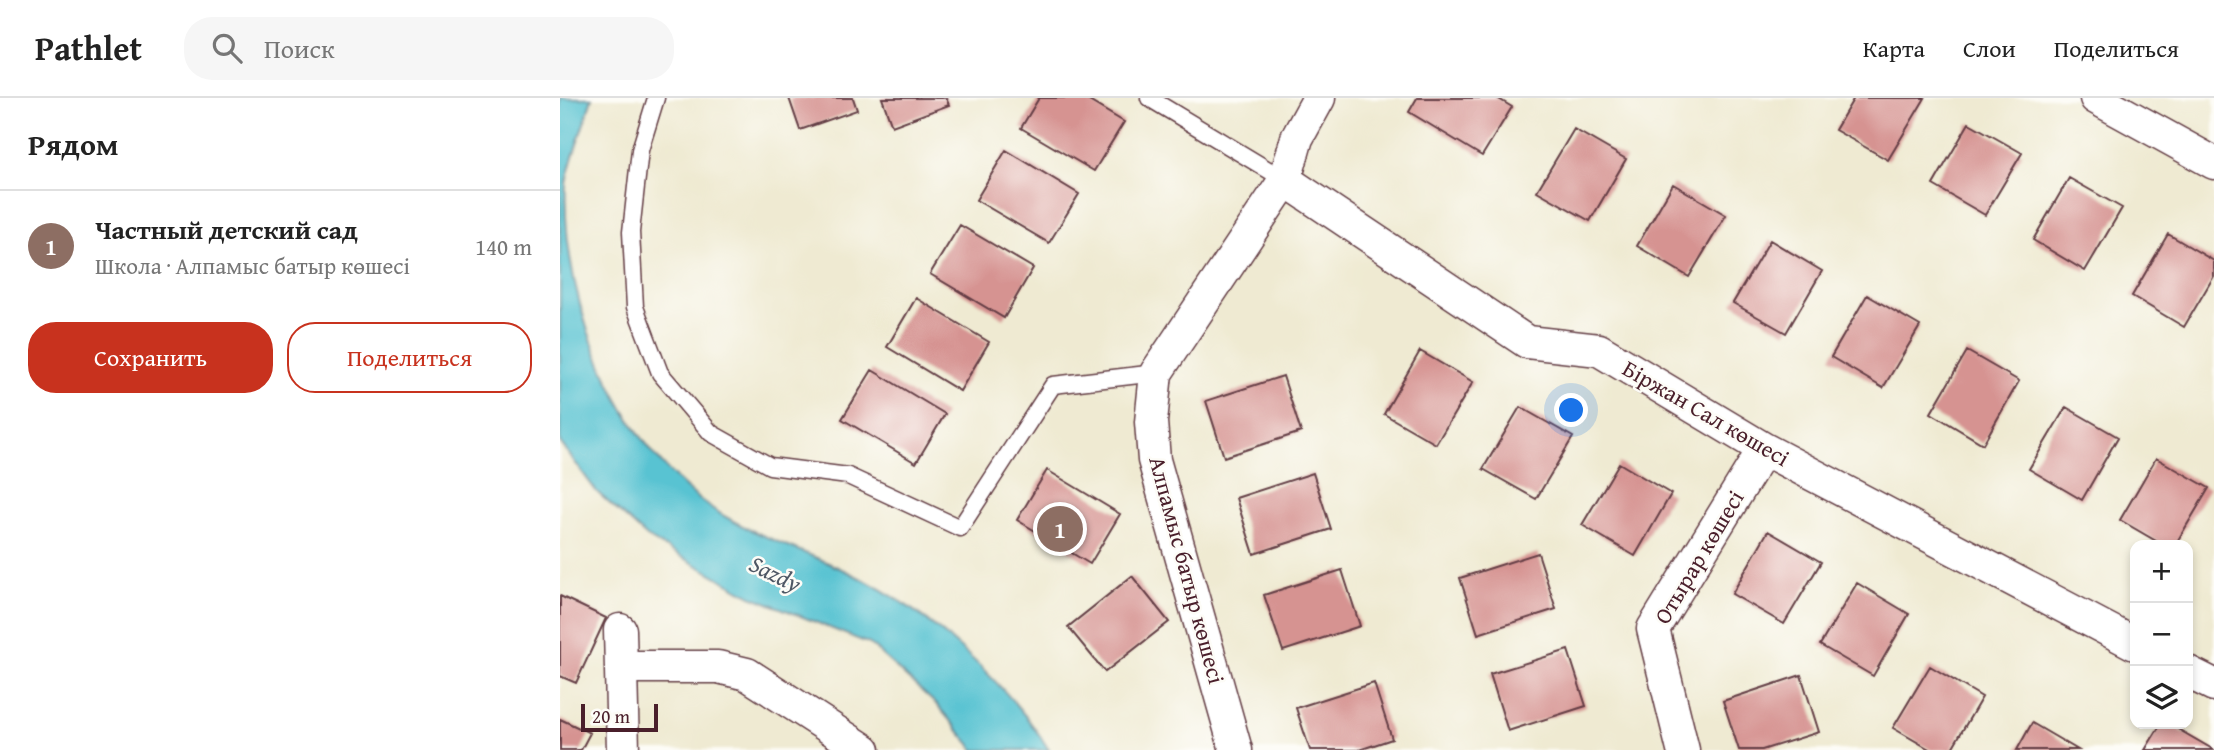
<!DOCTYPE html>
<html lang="ru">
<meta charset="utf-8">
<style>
:root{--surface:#fff;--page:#f6f6f6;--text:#222;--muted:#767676;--line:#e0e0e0;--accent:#c8321e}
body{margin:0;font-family:"Gentium Book Plus",serif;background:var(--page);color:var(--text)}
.controls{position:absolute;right:21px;bottom:21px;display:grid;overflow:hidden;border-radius:14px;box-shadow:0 4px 10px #0003}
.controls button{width:63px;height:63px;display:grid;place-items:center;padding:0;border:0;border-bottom:2px solid var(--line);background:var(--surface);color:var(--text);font:35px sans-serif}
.scale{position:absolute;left:21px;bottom:18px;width:77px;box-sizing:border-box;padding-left:7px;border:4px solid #4a1f2b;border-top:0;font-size:19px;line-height:24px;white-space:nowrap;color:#4a1f2b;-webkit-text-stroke:5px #fdfcf7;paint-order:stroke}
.you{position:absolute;left:1012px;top:313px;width:24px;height:24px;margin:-18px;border:5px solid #fff;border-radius:50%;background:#1a73e8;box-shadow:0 0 0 10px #1a73e833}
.badge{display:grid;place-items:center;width:46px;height:46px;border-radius:50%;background:var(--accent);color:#fff;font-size:23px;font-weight:700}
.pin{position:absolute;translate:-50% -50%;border:4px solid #fff;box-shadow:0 2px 7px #0006}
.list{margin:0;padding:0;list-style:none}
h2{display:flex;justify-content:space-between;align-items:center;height:91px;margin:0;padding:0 28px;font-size:30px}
h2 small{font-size:23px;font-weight:400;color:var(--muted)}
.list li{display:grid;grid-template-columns:46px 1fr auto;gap:21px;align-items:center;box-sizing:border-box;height:112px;padding:0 28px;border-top:2px solid var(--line)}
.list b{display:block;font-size:26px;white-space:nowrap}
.list p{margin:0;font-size:23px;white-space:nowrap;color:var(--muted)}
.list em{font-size:23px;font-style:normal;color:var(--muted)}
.actions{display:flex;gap:14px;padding:21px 28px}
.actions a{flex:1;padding:16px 0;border:2px solid var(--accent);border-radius:28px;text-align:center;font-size:24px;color:var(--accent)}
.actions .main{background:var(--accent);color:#fff}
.icon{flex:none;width:38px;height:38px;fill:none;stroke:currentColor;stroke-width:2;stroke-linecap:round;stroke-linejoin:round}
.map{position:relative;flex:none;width:1654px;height:652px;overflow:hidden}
header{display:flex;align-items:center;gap:42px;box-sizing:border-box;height:98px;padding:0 35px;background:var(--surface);border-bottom:2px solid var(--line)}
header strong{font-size:33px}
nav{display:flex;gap:38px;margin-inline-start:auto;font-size:24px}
.search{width:490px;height:63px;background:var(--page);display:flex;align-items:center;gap:18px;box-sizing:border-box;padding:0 24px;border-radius:28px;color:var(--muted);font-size:26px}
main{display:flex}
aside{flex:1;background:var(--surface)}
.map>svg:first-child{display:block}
.water{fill:#58c3d2;stroke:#51717e;stroke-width:2}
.building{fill:#d69391}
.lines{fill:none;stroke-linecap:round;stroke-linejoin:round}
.lane-casing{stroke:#633d44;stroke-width:19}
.street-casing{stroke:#633d44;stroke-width:35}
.lane{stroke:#fff;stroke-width:16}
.street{stroke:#fff;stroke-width:32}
.labels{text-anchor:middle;stroke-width:5;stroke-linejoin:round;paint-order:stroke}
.street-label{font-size:23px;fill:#4a1f2b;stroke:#fdfcf7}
.water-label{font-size:24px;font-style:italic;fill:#4f5865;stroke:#fdfcf7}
</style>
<header>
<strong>Pathlet</strong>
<div class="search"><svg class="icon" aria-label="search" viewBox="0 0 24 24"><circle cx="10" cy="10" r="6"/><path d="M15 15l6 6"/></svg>Поиск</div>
<nav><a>Карта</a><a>Слои</a><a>Поделиться</a></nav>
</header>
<main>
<aside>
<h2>Рядом<small></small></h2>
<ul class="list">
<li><span class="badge" style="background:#8d6e63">1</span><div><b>Частный детский сад</b><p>Школа · Алпамыс батыр көшесі</p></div><em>140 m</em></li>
</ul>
<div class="actions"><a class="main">Сохранить</a><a>Поделиться</a></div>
</aside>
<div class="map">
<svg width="1654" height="652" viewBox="0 0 1654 652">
<rect width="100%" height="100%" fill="#fdfcf7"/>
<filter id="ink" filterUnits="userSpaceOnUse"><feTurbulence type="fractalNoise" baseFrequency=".0143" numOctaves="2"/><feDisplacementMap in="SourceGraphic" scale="14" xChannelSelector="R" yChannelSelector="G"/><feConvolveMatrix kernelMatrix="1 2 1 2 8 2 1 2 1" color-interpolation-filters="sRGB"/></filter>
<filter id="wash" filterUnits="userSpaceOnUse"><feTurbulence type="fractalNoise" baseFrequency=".00686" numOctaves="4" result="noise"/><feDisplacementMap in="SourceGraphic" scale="28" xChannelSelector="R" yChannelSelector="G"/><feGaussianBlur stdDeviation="1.57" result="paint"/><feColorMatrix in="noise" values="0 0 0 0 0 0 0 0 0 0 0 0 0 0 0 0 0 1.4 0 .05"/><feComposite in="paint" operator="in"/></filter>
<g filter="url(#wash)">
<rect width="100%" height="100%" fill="#efead2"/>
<path class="water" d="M0 0H32C24 28 11 58 6 86 0 208 64 365 173 423 212 444 255 457 294 477 365 511 448 585 489 652H415L377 607 310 546 191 498 87 439 37 394 0 344Z"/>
<g id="blocks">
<path class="building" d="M229 0H293L297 12 240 32Z
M322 0H386L389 7 332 28Z
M479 0H524L564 24 534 73 461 30Z
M857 0H937L952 9 922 58 849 14Z
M1294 0H1365L1328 62 1275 32Z
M1409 25 1462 55 1425 117 1373 87Z
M1014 31 1066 61 1030 123 977 93Z
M446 52 519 96 489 145 416 102Z
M1509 80 1562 110 1525 173 1473 142Z
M1113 86 1166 117 1129 179 1077 148Z
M400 127 473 170 444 220 370 176Z
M1608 136 1654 163V178L1624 229 1572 198Z
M1210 142 1262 173 1226 235 1173 205Z
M1307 197 1360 228 1323 290 1271 259Z
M356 200 429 244 400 293 327 249Z
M860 253 913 284 876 346 824 316Z
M1407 253 1459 283 1423 346 1371 315Z
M312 272 385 316 356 365 282 321Z
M723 278 741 334 664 359 646 303Z
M960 309 1013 339 976 401 923 371Z
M1506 309 1558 339 1522 402 1469 371Z
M1596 360 1649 390 1615 447H1603L1560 422Z
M1059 365 1111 396 1075 458 1022 427Z
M487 372 560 416 530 466 457 422Z
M753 375 771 431 694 456 676 400Z
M1208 433 1261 464 1224 526 1172 496Z
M978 455 996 511 918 536 900 480Z
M782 472 800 528 723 553 704 497Z
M572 478 609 524 545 574 508 529Z
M1297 485 1349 516 1313 578 1260 547Z
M0 498 46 520 16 585 0 578Z
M1008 552 1026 608 948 633 930 576Z
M1370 568 1422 599 1391 652H1371L1333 630Z
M1241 577 1259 634 1202 652H1179L1163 603Z
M814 585 832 641 799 652H750L736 610Z
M0 621 30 635 21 652H0Z
M1472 625 1518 652H1457Z
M1601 626H1609L1654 652H1585Z"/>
</g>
</g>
<g filter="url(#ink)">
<use href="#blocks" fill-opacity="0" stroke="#633d44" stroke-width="2"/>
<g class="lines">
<g class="lane-casing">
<path id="lane" d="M96 0 80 52 71 134 75 209 100 275 151 335 210 368 288 378 400 430 493 287 596 275
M589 0 725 82"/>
</g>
<g class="street-casing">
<path id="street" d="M1536 0 1654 65
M725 82 967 244 1039 252 1204 351 1575 546
M60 532 63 652
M62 569H158L187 576 304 652
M1628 574 1654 587
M676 652 594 362 591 324 596 275 725 82 737 40 759 0
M1123 652 1093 531 1204 351"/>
</g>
<use href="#lane" class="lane"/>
<use href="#street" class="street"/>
</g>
</g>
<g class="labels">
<g class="street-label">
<text transform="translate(1146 315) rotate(30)" y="8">Біржан Сал көшесі</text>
<text transform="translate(1139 459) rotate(-59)" y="8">Отырар көшесі</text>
<text transform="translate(627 472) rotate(75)" y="8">Алпамыс батыр көшесі</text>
</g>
<g class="water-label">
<text transform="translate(215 476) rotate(26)" y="8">Sazdy</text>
</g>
</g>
</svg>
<div class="controls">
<button>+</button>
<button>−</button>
<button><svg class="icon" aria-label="layers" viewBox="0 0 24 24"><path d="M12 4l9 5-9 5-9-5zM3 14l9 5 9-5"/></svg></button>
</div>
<div class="scale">20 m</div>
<div class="you"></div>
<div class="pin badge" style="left:500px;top:431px;background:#8d6e63">1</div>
</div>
</main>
